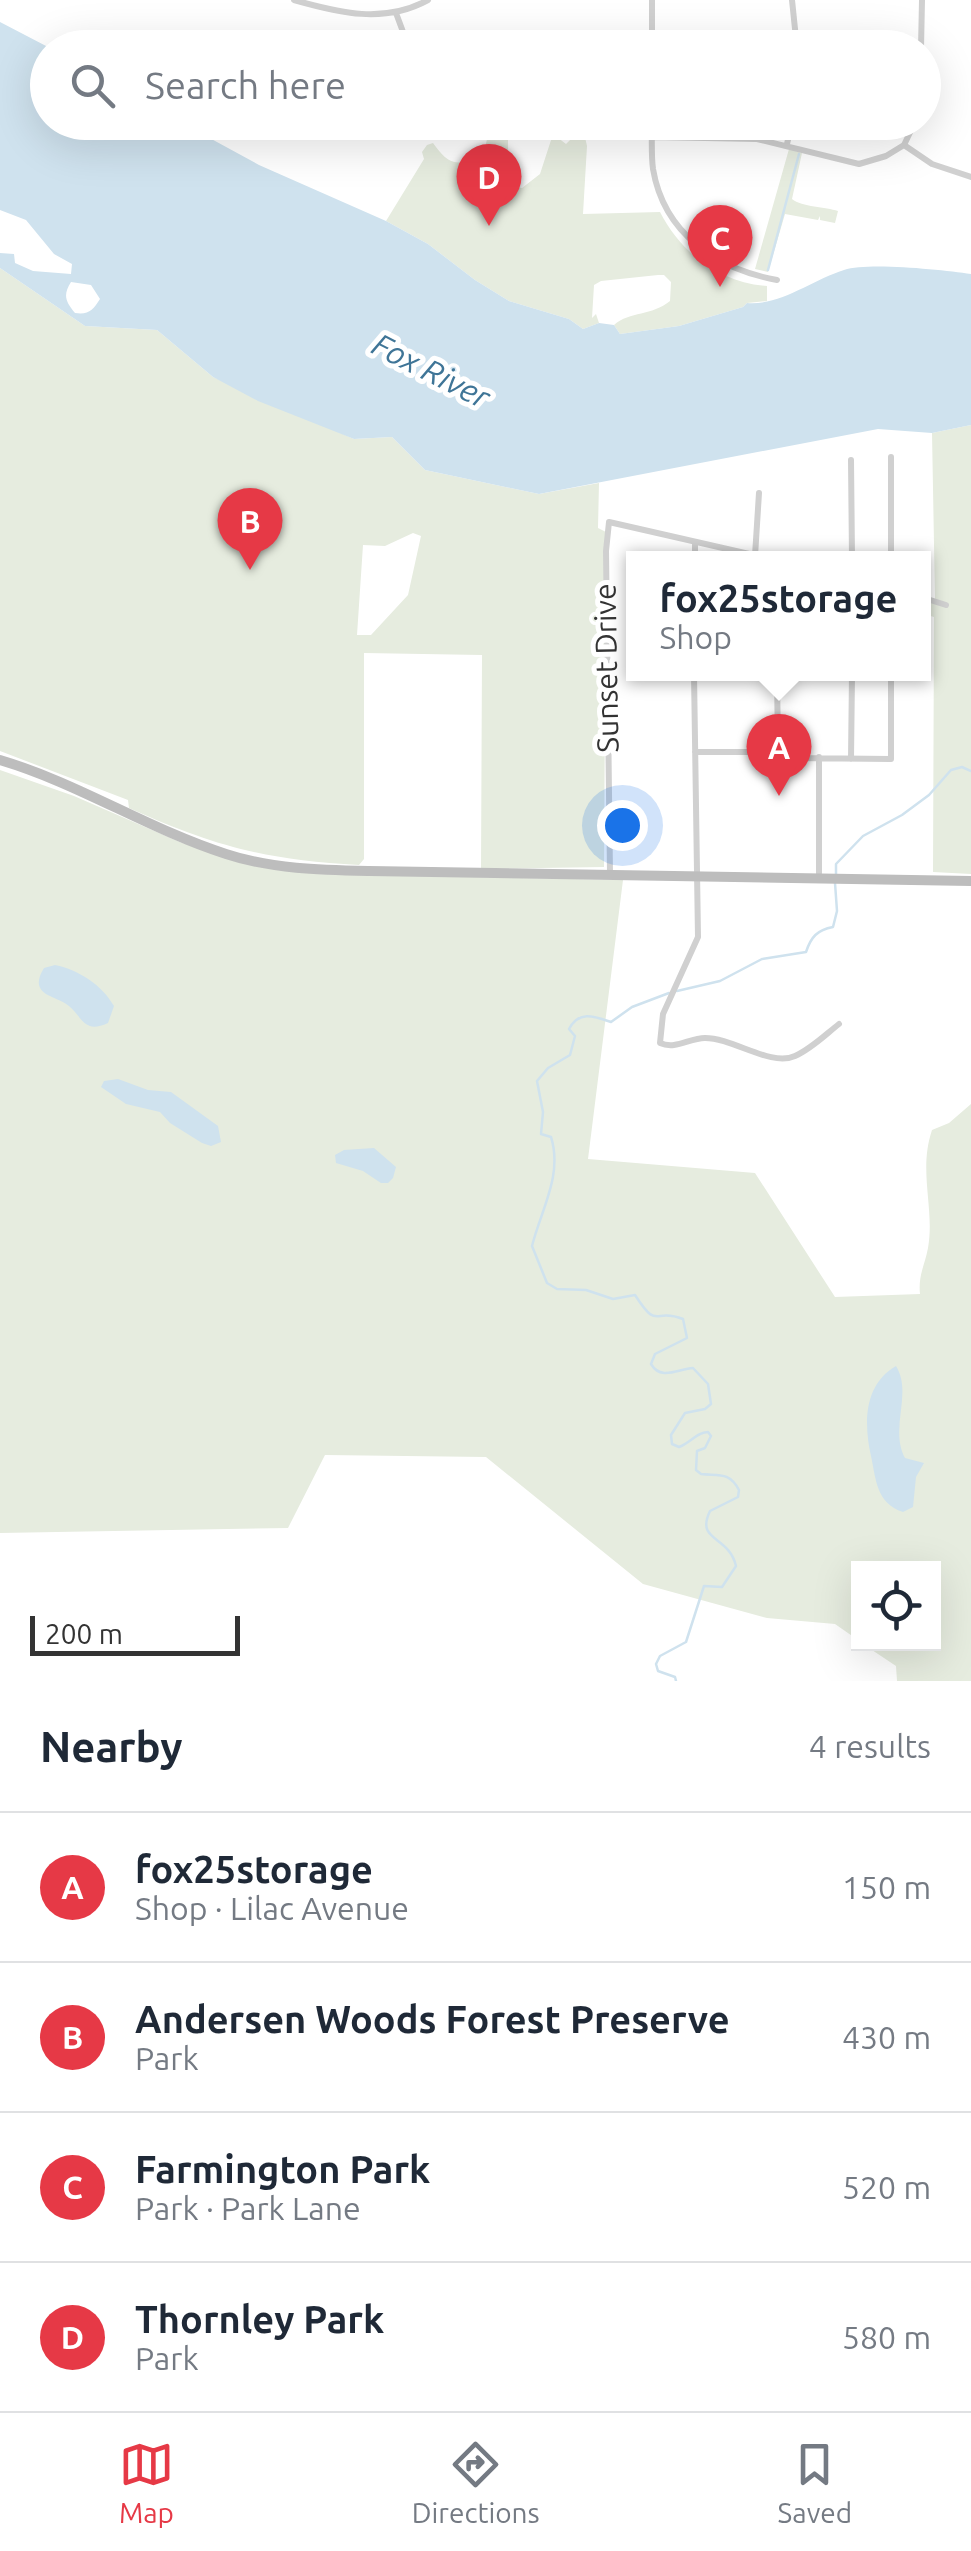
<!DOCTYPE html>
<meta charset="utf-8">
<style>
:root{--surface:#fff;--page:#f6f6f7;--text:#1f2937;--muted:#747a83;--line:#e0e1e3;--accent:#e63946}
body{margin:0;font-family:Ubuntu,sans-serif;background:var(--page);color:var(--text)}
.controls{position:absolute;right:30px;bottom:30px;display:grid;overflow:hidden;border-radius:0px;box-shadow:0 10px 40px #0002}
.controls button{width:90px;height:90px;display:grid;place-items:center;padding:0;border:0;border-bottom:2px solid var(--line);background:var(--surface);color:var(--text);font:50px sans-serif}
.scale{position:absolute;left:30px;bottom:25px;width:210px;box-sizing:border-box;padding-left:10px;border:5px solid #333;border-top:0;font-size:28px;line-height:35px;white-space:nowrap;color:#333;-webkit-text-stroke:8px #fff;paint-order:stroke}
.you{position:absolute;left:622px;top:825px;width:35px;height:35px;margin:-25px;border:8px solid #fff;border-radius:50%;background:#1a73e8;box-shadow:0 0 0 15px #1a73e833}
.badge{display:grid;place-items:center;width:65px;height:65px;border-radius:50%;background:var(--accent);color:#fff;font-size:32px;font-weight:700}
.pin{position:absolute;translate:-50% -82px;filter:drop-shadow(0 2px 5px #0008)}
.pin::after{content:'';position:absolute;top:52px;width:35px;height:30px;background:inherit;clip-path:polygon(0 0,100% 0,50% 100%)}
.popup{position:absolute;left:626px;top:551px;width:305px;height:130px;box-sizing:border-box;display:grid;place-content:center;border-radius:0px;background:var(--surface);filter:drop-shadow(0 2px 8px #0005);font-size:32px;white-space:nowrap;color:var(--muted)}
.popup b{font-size:38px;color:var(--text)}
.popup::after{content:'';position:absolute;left:50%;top:100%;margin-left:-20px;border:20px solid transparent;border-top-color:var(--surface)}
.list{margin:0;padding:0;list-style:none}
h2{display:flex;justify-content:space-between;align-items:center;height:130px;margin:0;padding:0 40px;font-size:42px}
h2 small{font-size:32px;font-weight:400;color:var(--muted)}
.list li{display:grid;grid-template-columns:65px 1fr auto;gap:30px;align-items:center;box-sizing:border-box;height:150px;padding:0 40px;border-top:2px solid var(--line)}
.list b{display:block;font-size:38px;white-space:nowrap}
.list p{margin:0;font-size:32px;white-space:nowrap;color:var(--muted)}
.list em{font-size:32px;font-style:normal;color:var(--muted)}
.icon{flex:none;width:55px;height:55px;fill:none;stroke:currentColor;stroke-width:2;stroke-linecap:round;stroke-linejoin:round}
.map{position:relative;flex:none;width:971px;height:1681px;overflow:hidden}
.search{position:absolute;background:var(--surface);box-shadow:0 10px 40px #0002;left:30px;right:30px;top:30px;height:110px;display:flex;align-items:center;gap:25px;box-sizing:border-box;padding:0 35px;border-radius:55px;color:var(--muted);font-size:38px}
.sheet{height:730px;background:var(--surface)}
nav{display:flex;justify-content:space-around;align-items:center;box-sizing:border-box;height:140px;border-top:2px solid var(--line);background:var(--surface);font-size:28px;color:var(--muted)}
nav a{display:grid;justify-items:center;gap:5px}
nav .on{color:var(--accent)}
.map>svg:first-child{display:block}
.green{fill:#e6ecdf;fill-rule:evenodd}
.water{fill:#cfe2ee;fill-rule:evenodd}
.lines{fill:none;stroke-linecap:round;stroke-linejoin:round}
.stream{stroke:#cfe2ee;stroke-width:2.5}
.minor{stroke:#d0d0d0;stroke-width:6}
.secondary{stroke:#bdbdbd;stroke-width:10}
.labels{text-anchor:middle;stroke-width:10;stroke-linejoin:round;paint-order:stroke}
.street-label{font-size:30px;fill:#333;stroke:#fff}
.water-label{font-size:32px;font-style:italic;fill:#3f7597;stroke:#fff}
</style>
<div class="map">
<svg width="971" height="1681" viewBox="0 0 971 1681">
<rect width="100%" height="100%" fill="#fff"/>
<path class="green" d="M491 123H508V186L522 188 540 174 553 134 566 144 576 134 584 133 587 146 583 214 660 212C681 253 720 283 767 286V301L747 303 743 307 679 326 620 334 614 325C630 311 652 316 670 301L671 282 664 275H658L601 281 594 285 592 318 596 314 599 323 583 329 569 319 509 301 475 280 428 244 386 221 424 159 422 152 427 145 433 143C452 169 453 160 481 164Z
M789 149 802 153 792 199C802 207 826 207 838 211L835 223 820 220V216L818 220 785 214 768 272 755 269Z
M0 268 85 326 157 330 213 377 354 439 392 437 425 470 539 494 599 483 598 528 606 532 604 867 481 869 482 655 364 653V859L359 865C265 860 214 846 129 808L128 800 0 751ZM413 533 421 536 408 595 371 635H357L363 545 385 546Z
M971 425V874L933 872 934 617 924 614V597L935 599 932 433Z
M0 770 74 796 182 843 315 874 623 880 588 1159 755 1173 835 1297 920 1294C918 1275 925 1265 928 1248 935 1208 918 1172 932 1130L949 1123 971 1104V1681H897L896 1666 863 1644H934V1568H858V1640L835 1624 767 1618 643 1584 486 1457 325 1455 288 1528 0 1533Z"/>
<path class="water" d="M0 22 48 47V122L182 123 259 165 386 221 428 244 475 280 509 301 569 319 583 329 599 323 614 325 620 334 679 326 743 307 747 303C780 306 812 280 844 270 869 262 942 270 971 274V425L932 433 878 429 539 494 425 470 392 437 354 439 258 401 213 377 157 330 85 326 0 268V253L14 254 15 263 33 271 71 274 72 264 54 254 26 220 0 210ZM71 282 91 285 100 299C93 310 89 315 75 313 65 301 63 295 71 282Z
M55 965C79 970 102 985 114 1006L108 1023C84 1034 83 1018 69 1006 56 995 27 996 44 968Z
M118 1079 148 1090 171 1092 218 1126 221 1142 211 1146 202 1143 170 1123 160 1112 126 1104 101 1087 104 1081Z
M374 1148 396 1167 393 1178 388 1183H381L363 1171 336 1163 335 1155 344 1150Z
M896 1366C913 1394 889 1428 905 1458L924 1463 916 1477 913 1507 903 1512C876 1503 876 1479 871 1456 864 1425 863 1385 896 1366Z"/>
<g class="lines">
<path class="stream" d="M768 270 799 154
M836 875V864L863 836 902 815 929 795 951 770 962 767 971 771
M677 991 720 981 762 959 806 952C811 937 817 930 833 927L837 911 835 883
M669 993 632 1007 611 1022C594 1016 579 1010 569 1029L575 1036 570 1055 548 1068 537 1081 543 1112 541 1134 551 1137C563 1175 541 1210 532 1246L547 1283 557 1289 586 1290 613 1299 635 1295C659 1332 653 1307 683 1319L687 1338 655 1354 651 1364C661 1381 678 1369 693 1368L708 1384 711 1404 705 1409 685 1413 671 1435 672 1444 679 1447C690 1443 697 1432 708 1432L711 1436 705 1448 697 1451 696 1470 701 1474C718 1476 729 1471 739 1490L738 1497 710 1511C695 1542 729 1535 736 1566L722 1587 704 1586 686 1642 660 1656 656 1664 658 1671 675 1677 676 1681"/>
<path class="minor" d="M294 0C340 13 384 24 428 0
M652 0V48
M792 0 797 48
M396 13 409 48
M921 48 922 0
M652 122C652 138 651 154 653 169 664 234 717 269 777 280
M652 137 757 139 859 164 886 156 904 145
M787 144 792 122
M904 145 932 164 971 177
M904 145 915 122
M891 457V558
M851 460 852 558
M755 556 759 493
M695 558V542
M924 598 946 605
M694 674 698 937 663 1014 660 1043C676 1050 689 1038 705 1038 733 1038 771 1067 795 1056 811 1049 825 1035 839 1024
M777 674 778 752
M695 752H778L792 758 891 759V674
M851 759 852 674
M610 874 606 551 609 522 767 558
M819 877V757"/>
<path class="secondary" d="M0 760C78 783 148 829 226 854 271 869 322 870 369 871L971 881"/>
</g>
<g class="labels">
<g class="street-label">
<text transform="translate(607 668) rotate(-91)" y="10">Sunset Drive</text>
</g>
<g class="water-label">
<text transform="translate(431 371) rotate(27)" y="11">Fox River</text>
</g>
</g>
</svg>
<div class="controls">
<button><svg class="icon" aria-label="locate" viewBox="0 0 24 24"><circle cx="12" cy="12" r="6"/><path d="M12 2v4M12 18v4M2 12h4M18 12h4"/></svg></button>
</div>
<div class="scale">200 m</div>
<div class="you"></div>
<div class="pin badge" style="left:779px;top:796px">A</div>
<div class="popup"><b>fox25storage</b>Shop</div>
<div class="pin badge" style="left:250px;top:570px">B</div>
<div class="pin badge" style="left:720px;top:287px">C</div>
<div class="pin badge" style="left:489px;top:226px">D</div>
<div class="search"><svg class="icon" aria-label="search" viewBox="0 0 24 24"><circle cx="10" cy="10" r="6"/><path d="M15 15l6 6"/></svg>Search here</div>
</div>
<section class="sheet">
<h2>Nearby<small>4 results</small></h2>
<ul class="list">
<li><span class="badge">A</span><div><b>fox25storage</b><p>Shop · Lilac Avenue</p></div><em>150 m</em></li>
<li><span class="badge">B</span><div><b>Andersen Woods Forest Preserve</b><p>Park</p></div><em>430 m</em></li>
<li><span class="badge">C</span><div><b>Farmington Park</b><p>Park · Park Lane</p></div><em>520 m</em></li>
<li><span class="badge">D</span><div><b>Thornley Park</b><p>Park</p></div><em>580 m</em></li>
</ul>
</section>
<nav>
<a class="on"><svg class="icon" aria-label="map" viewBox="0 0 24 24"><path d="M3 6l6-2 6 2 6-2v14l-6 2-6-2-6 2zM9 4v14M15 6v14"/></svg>Map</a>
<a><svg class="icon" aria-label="directions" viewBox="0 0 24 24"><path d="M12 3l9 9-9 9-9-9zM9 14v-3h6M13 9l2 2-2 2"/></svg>Directions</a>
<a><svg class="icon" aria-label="saved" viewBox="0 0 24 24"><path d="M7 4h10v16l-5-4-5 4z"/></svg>Saved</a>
</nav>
